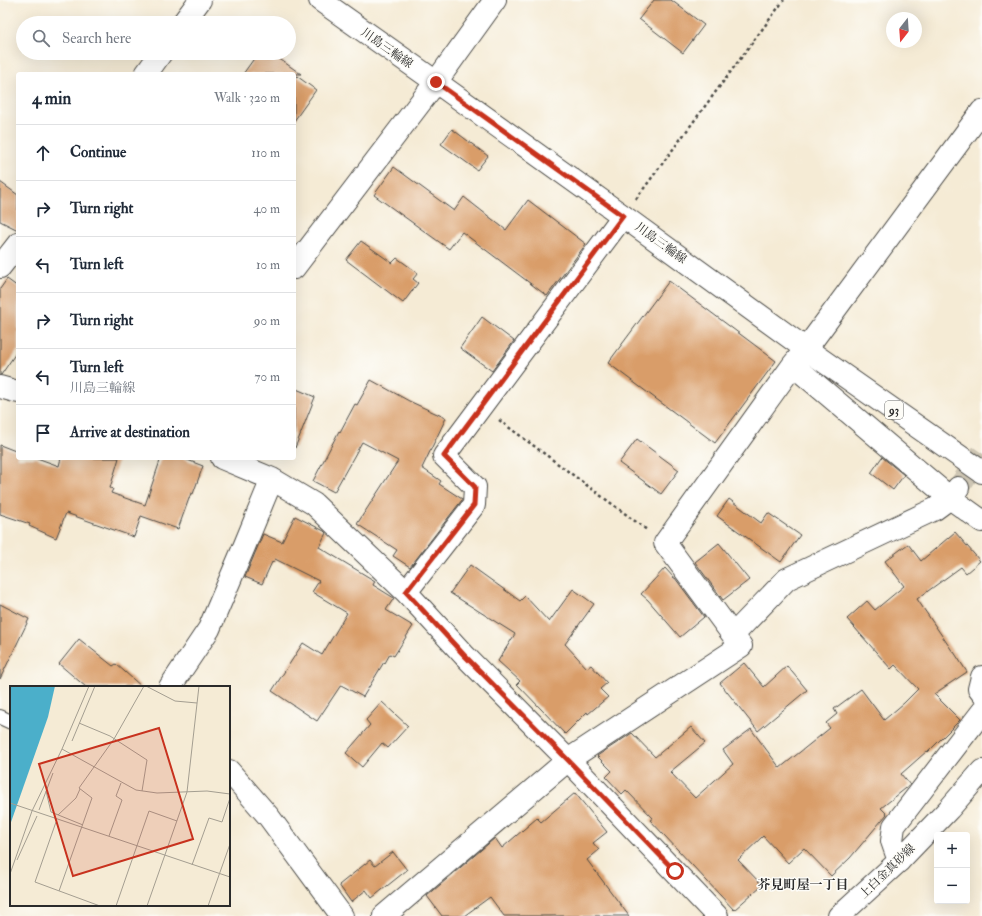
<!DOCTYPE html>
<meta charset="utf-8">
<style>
:root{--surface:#fff;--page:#f6f6f7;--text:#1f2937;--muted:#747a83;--line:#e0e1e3}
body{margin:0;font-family:"IM FELL Double Pica","Noto Serif JP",serif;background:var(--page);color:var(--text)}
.controls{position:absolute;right:12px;bottom:12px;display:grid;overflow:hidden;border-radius:4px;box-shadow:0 4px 16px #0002}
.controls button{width:36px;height:36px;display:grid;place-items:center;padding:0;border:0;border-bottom:1px solid var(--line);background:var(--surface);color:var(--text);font:20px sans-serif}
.compass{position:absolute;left:886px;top:12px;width:36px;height:36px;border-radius:50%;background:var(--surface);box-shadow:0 4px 16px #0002;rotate:197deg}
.stop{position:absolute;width:12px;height:12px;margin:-9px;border:3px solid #c8321e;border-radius:50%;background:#fff}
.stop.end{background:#c8321e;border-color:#fff;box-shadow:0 1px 4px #0008}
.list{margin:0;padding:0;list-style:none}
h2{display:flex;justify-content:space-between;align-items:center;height:52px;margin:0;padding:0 16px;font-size:17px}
h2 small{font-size:13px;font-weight:400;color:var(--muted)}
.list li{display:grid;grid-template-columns:26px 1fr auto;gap:12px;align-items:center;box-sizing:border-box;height:56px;padding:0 16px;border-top:1px solid var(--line)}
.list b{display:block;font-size:15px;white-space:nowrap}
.list p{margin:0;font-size:13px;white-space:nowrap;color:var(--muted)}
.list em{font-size:13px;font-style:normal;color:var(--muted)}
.icon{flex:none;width:22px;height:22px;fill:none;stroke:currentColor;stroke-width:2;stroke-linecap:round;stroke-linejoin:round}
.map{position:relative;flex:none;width:982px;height:916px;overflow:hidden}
.search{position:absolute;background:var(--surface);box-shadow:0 4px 16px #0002;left:16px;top:16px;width:280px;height:44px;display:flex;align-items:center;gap:10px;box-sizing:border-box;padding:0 14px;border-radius:22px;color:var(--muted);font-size:15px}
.panel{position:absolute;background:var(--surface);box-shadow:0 4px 16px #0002;left:16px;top:72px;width:280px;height:388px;border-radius:4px}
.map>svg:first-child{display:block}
.building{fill:#d99d69}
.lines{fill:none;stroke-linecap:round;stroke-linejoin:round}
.street-tunnel{stroke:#cdc5b3;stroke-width:22;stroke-dasharray:22 11;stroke-linecap:butt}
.lane-casing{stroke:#494844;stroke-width:16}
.street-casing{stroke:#494844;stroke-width:24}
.secondary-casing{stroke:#494844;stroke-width:24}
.primary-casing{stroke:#494844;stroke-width:24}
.path{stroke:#494844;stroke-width:2.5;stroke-dasharray:3 3;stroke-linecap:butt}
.lane{stroke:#fff;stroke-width:14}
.street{stroke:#fff;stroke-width:22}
.secondary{stroke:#fff;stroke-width:22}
.primary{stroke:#fff;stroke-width:22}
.route{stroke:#c8321e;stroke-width:5}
.labels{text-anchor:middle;stroke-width:3;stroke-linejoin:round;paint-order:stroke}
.shield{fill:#fdfcf7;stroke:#6a6a68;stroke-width:1}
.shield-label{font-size:11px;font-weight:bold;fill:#2b2b2b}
.street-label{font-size:12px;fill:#2b2b2b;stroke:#fdfcf7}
.neighbourhood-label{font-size:13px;font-weight:bold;fill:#2b2b2b;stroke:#fdfcf7}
.inset-road{fill:none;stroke:#a49e91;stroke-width:1}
.view{fill:#c8321e;fill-opacity:0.15;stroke:#c8321e;stroke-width:2}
.inset-edge{fill:none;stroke:#2b2b2b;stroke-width:2}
</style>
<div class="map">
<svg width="982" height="916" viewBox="0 0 982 916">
<rect width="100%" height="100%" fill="#fdfcf7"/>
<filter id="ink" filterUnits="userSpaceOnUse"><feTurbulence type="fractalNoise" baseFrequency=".025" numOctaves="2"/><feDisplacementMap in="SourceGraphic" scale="8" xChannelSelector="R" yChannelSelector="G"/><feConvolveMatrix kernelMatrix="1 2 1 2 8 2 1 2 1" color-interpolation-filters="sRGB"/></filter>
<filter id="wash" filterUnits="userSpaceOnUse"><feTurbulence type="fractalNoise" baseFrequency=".012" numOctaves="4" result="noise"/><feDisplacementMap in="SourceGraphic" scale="16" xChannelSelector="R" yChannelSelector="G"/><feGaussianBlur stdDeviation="0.9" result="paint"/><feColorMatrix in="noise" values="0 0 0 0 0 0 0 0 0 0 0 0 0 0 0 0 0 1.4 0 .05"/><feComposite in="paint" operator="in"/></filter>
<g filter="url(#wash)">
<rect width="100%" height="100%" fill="#f5ebd5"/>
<g id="blocks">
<path class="building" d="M654 0H671L704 25 683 53 639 19Z
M258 53H271L301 74H294L316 90 294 121V74H243Z
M452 129 488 156 477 170 441 144Z
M394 167 454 211 464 197 506 230 528 200 586 244 547 296 462 232 449 249 374 195Z
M0 182 18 195V230L0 221Z
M361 241 392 263 397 258 418 273 413 279 418 283 403 303 346 260Z
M7 279 18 287V350L1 375H0V289Z
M669 281 776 361 715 443 608 363Z
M482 317 514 341 492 371 460 348Z
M371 380 409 401 446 418 422 468 441 481 439 484 462 499V500L410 567 393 556 397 550 357 524 398 461 362 442 334 492 313 481 339 431 340 432 355 404 357 405Z
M294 388 315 397 295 448 294 447Z
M637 439 679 470 661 494 619 463Z
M0 445 18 452V458H37L59 466 61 458H119L110 488 113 489 111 493 145 505 161 458H182L203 466 193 494 191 493 178 529 141 516 134 537 66 513 56 538 29 526 30 524 0 514Z
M882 457 904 475 893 490 871 473Z
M729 499 761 523 768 513 800 535 781 562 717 516Z
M295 516 324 531 326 533 319 547 375 581 373 585 394 598 386 610 413 626 394 656 390 654 385 663 384 662 363 697 341 685 317 721 272 691 303 643 322 655 347 613 312 592 319 581 275 559 273 563 272 562 262 584 245 577 263 534 282 542Z
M955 532 980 561 966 573 961 567 917 599 953 652H954L967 672 934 694 960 720 928 752 927 751 901 774 910 785 881 808 887 814 850 858 831 876 804 848 788 863 763 836 738 860 762 885 734 910 650 820 653 818 626 790 622 794 606 777 612 771 597 756 632 733 655 757 691 727 705 743 670 772 695 798 733 764 723 750 751 729 780 768 830 728 826 723 837 714 834 709 861 689 884 720 904 703 918 689 895 665 891 669 847 619 867 601 875 610 904 586 885 561 908 544 921 561Z
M719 543 749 580 723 600 695 562Z
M470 565 520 601 525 596 549 622 573 589 594 604 565 644 587 668 591 665 607 683 600 689 608 697 588 714 587 712 565 734 517 684 520 681 498 661 515 634 450 593Z
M665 568 674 578H675L704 617 680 637 648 600 641 594Z
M0 604 29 619 0 679Z
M79 639 113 666 116 664 142 687H86L59 664Z
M744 663 764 687 787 666 807 690 758 731 720 683Z
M382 702 408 726 388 748 382 743 362 767 346 753 370 725 366 720Z
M575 793 607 832 593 843 599 850 587 860 629 916H504L490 897 464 916H442L427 896 495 838 502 848 537 818 541 822Z
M393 852 407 870 372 898 366 890 351 902 339 885 370 860 375 866Z"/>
</g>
</g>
<g filter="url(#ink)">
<use href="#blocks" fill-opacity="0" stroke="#494844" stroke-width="1"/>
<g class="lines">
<path class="street-tunnel" d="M958 488 982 453"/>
<g class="lane-casing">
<path id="lane" d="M0 717 11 722"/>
</g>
<g class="street-casing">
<path id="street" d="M183 23 200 0
M146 74 161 53
M0 267 18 244
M294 268 436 82 495 0
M793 365 950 498 982 521
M0 387 18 392
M222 458 272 479 314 504 406 592 464 655 568 760 717 916
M406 592 474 505 475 487 444 456 623 216
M733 635 787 579 935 509 950 498 958 488
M982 677 979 689 982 693
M170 687 209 629 244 547 272 479
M229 771 269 817 342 916
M899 861 892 841 894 826 982 712
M384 916 568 760 741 646 665 543 793 365 806 349 982 111"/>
</g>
<g class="secondary-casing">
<path id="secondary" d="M839 916 899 861 949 809 982 771"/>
</g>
<g class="primary-casing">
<path id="primary" d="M320 0 436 82 623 216 806 349 982 472"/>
</g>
<path class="path" d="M636 199 784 0
M499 420 647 530"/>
<use href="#lane" class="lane"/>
<use href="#street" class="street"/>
<use href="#secondary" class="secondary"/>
<use href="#primary" class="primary"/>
</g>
</g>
<g class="lines" filter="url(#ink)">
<path class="route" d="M436 82 623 216 444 456 475 487 474 505 406 592 464 655 568 760 675 871"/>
</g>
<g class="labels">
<rect class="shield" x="885" y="401" width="18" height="18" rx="3"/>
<g class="shield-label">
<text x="894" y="414">93</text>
</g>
<g class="street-label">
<text transform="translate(387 48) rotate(35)" y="4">川島三輪線</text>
<text transform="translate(661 243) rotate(36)" y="4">川島三輪線</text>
<text transform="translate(887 871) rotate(-44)" y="4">上白金真砂線</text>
</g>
<g class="neighbourhood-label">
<text x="803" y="889">芥見町屋一丁目</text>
</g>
</g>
<g transform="translate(10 686)">
<rect width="220" height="220" fill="#f5ebd5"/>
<path d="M0 0H45L38 31 0 139Z" fill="#4bafca"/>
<path class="inset-road" d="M136 0 165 15 187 17M69 37 100 50 137 74 132 105M62 55 85 0M52 63 126 104 147 107 197 105 220 108M36 105 41 126 73 139M0 117 220 191M29 124 43 87M48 129 66 112 70 103M46 136 25 196 90 220M99 150 112 114 106 110 111 97M7 174 27 130M182 179 199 132 212 136 220 112M0 188 22 125 52 63 79 0M49 205 82 112 69 102 104 53 134 0M106 220 139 125 167 135M137 220 177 106 189 0M198 220 220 158"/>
<path class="view" d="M149 42 183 153 63 190 29 78Z"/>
<rect width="220" height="220" class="inset-edge"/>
</g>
</svg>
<div class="controls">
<button>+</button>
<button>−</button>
</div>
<svg class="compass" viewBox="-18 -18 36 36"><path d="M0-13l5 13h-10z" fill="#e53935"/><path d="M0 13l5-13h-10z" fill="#747a83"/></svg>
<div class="stop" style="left:675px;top:871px"></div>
<div class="stop end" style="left:436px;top:82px"></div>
<div class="search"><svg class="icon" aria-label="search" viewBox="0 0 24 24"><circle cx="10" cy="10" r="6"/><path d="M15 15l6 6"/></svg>Search here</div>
<section class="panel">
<h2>4 min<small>Walk · 320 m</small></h2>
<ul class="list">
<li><svg class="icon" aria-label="ahead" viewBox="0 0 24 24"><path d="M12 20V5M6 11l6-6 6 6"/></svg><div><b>Continue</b></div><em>110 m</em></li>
<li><svg class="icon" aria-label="right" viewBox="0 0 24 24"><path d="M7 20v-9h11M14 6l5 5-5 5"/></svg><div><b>Turn right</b></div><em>40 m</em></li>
<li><svg class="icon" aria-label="left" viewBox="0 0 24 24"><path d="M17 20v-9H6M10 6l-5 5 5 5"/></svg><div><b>Turn left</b></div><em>10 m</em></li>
<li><svg class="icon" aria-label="right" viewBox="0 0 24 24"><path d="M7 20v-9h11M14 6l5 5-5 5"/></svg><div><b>Turn right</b></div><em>90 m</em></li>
<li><svg class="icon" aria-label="left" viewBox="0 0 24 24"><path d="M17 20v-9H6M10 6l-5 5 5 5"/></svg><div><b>Turn left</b><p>川島三輪線</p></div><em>70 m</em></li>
<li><svg class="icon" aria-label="arrive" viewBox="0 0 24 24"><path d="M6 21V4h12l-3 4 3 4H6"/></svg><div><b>Arrive at destination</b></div></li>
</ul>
</section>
</div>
